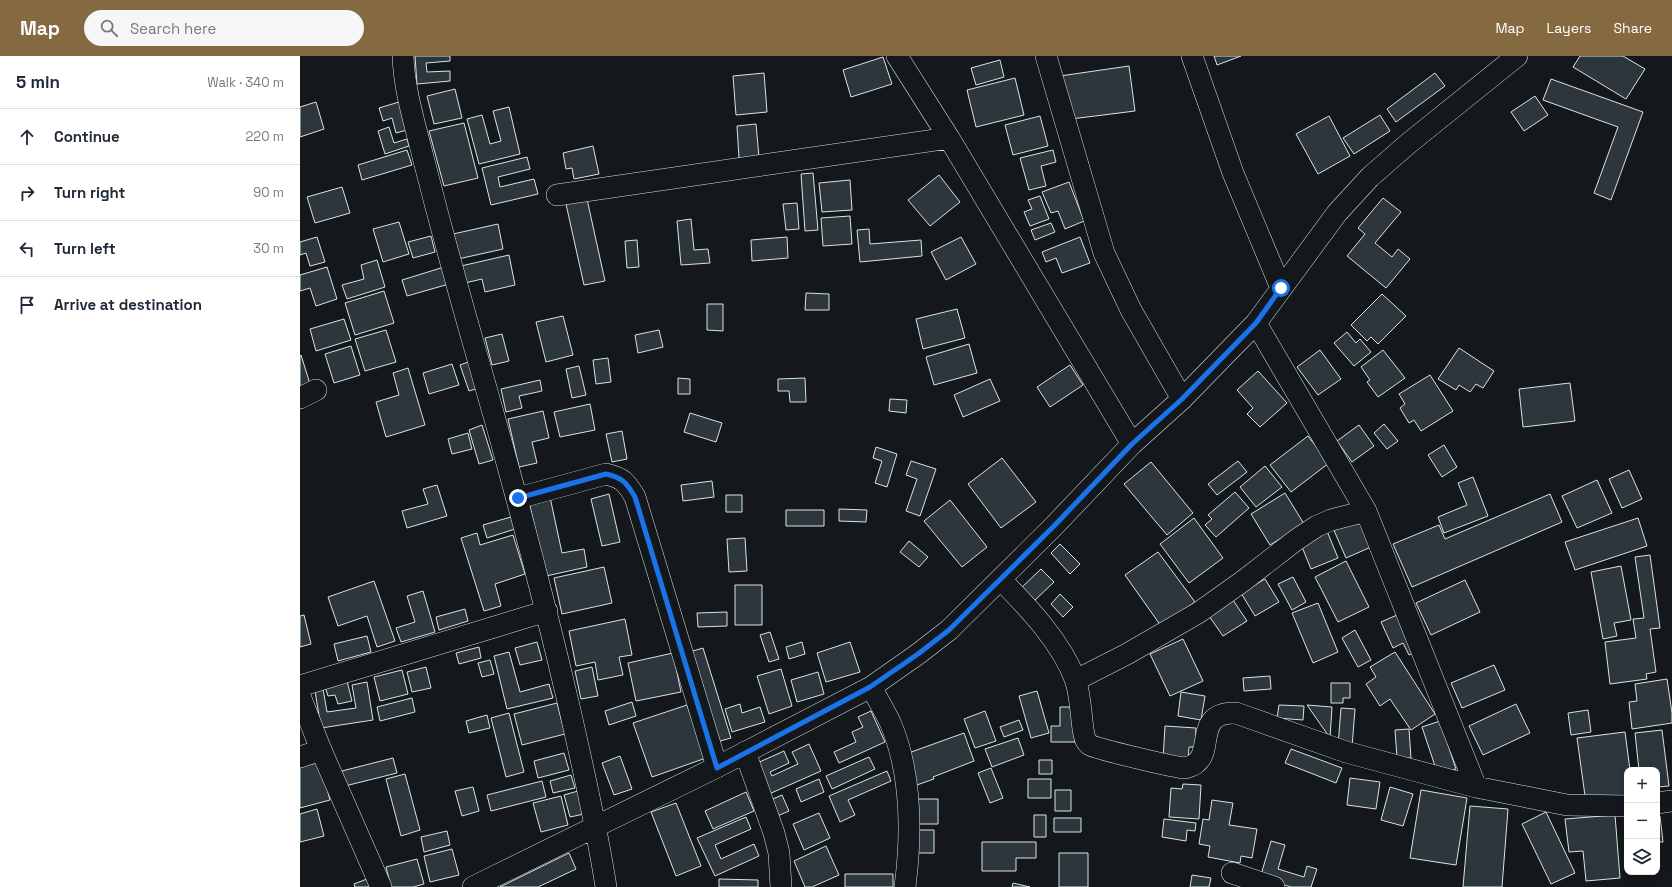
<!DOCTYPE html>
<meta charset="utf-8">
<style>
:root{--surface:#fff;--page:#f6f6f7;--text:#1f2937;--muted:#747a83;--line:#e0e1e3;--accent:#846941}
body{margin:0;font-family:"Space Grotesk",sans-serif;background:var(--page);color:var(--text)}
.controls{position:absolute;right:12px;bottom:12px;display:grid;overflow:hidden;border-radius:8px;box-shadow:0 2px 10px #0003}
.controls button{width:36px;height:36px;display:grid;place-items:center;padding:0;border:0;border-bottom:1px solid var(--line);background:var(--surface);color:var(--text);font:20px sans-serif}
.stop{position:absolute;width:12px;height:12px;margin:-9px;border:3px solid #1a73e8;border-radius:50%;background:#fff}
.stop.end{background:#1a73e8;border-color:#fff;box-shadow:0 1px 4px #0008}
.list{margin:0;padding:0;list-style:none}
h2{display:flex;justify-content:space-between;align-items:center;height:52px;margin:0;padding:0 16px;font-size:17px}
h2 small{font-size:13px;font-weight:400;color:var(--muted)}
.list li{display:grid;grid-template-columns:26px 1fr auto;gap:12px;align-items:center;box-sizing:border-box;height:56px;padding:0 16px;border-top:1px solid var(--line)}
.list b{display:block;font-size:15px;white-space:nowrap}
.list em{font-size:13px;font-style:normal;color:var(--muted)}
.icon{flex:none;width:22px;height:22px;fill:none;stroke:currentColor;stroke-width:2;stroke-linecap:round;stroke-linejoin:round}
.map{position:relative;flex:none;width:1372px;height:831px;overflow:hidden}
header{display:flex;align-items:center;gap:24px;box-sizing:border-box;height:56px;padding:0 20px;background:var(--accent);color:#fff}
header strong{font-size:19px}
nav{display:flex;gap:22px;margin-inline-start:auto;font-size:14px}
.search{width:280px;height:36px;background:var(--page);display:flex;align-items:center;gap:10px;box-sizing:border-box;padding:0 14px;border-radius:22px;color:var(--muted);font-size:15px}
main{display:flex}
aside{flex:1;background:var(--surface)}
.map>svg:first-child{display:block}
.building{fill:#2c363c;stroke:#d8e6dc}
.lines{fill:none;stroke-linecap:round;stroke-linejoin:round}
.minor-casing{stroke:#d8e6dc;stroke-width:22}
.minor{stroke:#14181c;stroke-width:21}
.route{stroke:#1a73e8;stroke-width:5}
</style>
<header>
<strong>Map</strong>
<div class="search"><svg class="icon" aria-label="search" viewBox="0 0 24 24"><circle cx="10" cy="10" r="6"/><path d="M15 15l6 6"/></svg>Search here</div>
<nav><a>Map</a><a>Layers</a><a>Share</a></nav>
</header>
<main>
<aside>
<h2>5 min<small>Walk · 340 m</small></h2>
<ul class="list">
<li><svg class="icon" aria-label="ahead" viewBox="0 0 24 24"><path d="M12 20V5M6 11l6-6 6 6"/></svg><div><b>Continue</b></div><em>220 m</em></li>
<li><svg class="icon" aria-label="right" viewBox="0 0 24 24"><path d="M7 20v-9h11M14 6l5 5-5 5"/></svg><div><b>Turn right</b></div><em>90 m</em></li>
<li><svg class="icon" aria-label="left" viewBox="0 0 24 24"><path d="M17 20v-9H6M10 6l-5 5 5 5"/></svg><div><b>Turn left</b></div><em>30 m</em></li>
<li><svg class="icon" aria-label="arrive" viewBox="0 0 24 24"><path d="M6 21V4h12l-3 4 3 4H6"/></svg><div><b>Arrive at destination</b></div></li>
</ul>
</aside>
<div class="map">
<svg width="1372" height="831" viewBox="0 0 1372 831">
<rect width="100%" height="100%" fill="#14181c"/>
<path class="building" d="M115 0H150V5L126 7 127 16 150 15V25L117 28Z
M914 0H941L917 9Z
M1280 0H1323L1345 13 1326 43 1273 11Z
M583 1 592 28 551 41 543 14Z
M700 4 704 21 676 29 671 12Z
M829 10 835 55 771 63 760 20Z
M464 17 467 56 436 59 433 20Z
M1135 17 1145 30 1096 66 1087 53Z
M715 22 724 59 676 71 667 34Z
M1251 23 1343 56 1311 144 1294 137 1318 71 1243 44Z
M155 33 162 62 134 68 127 40Z
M1235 40 1248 59 1224 75 1211 56Z
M16 46 24 73 0 81V51Z
M99 46 107 74 96 77 92 62 83 65 79 52Z
M209 51 220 98 179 108 167 63 182 59 190 88 201 85 193 55Z
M1080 59 1090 75 1054 98 1043 82Z
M740 60 748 90 713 99 705 69Z
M1029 60 1050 100 1018 118 996 78Z
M164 67 178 122 144 130 129 75Z
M456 68 459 101 439 102 437 70Z
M89 71 94 87 107 83 109 90 85 98 78 75Z
M293 90 299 118 274 123 272 112 266 113 263 97Z
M107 94 112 109 62 124 58 109Z
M753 94 756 106 741 110 746 130 729 134 720 102Z
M227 101 230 113 198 121 200 131 234 123 238 138 191 149 182 112Z
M513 117 518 174 505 175 501 118Z
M639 119 660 146 630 170 608 144Z
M550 124 552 154 522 156 519 127Z
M769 126 784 165 765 173 758 155 751 157 742 136Z
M42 131 50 157 15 167 7 141Z
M740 140 749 163 730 170 724 156 732 153 728 144Z
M1083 142 1101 156 1075 187 1092 201 1098 193 1110 203 1086 232 1047 200 1065 178 1058 172Z
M287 143 305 225 284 229 266 148Z
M497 147 499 173 486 174 483 148Z
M550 160 552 188 523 190 521 162Z
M391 163 394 194 408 193 410 207 381 209 377 165Z
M99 166 109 198 83 206 73 173Z
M751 167 755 176 735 184 731 174Z
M198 168 203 193 158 203 153 178Z
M569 173 570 188 621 184 622 200 560 206 557 174Z
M131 180 135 196 113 202 108 186Z
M17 181 25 206 10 210 6 197 0 199V186Z
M487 181 488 202 452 205 451 184Z
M661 181 676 208 646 224 631 196Z
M780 181 790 207 762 217 756 202 746 206 742 196Z
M337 184 339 211 327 212 325 185Z
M209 199 215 229 185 236 182 223 165 227 161 210Z
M77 204 85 231 47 243 42 229 64 223 61 209Z
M27 211 37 243 16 250 10 232 0 235V219Z
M144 211 149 228 107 240 102 224Z
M84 235 94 267 55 279 45 247Z
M506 237 529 238V254H505Z
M1082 238 1106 260 1078 288 1071 281 1067 285 1051 269Z
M407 248H423V275L407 274Z
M657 253 665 282 623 293 616 263Z
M263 260 273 299 246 306 236 266Z
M44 263 51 284 16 295 10 273Z
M86 274 96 306 65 315 55 283Z
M359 274 363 291 338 297 335 279Z
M1047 276 1056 287 1060 283 1071 296 1054 310 1034 287Z
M202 278 209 305 192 309 185 282Z
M669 288 677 317 634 329 626 301Z
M51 290 60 319 34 327 25 298Z
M1159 292 1194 315 1183 332 1176 328 1170 336 1159 329 1156 334 1138 323Z
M1020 294 1041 323 1018 339 997 311Z
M1083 294 1105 322 1078 341 1067 326 1070 324 1061 311Z
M1 299 10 328 0 331V300Z
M308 302 311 326 296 328 293 304Z
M171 305 179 332 169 335 160 309Z
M152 308 159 329 129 338 123 317Z
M770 309 783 329 750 351 737 331Z
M279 310 286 339 272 342 266 313Z
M108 312 125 369 86 381 76 346 99 339 93 317Z
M958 315 987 347 960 371 947 358 953 352 937 334Z
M1130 319 1153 355 1121 375 1114 364 1109 367 1100 352 1105 348 1099 338Z
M378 322 390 323V338H378Z
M505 322 506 346H490L489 335H478V323Z
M690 323 700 345 663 361 654 339Z
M240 324 242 335 219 340 222 352 206 356 201 333Z
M1270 327 1275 365 1223 371 1219 333Z
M590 343 607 344 606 357 589 355Z
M290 348 295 374 260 381 254 356Z
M243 355 249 382 232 386 237 407 219 411 208 363Z
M390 357 422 367 416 386 384 376Z
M1084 368 1098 385 1087 393 1074 377Z
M182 369 193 404 179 408 169 374Z
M1059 369 1074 390 1052 406 1037 385Z
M322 375 327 403 312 406 306 378Z
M168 377 172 393 152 398 148 383Z
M1008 380 1029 407 991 436 970 409Z
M1144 389 1157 411 1142 421 1128 399Z
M576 391 597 398 587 431 575 427 582 405 573 402Z
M702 402 736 446 701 472 668 428Z
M611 405 636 413 620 460 606 455 617 423 606 419Z
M938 405 947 416 917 439 908 428Z
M851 406 893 457 867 479 824 428Z
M965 410 982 431 956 451 940 431Z
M1329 414 1342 443 1322 452 1309 423Z
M1173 421 1188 460 1144 477 1138 461 1167 449 1158 427Z
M1297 424 1312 457 1277 472 1262 440Z
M412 425 414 441 383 445 381 429Z
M137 429 147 460 107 472 102 455 128 448 123 433Z
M935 436 949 452 916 481 905 469 912 463 908 459Z
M985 437 1004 468 970 489 951 458Z
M309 438 320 486 302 490 291 443Z
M1250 438 1262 466 1112 531 1093 488 1139 469 1145 483Z
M426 439H442V456H426Z
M250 441 262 497 284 493 287 511 246 520 229 446Z
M650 444 687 491 662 511 624 465Z
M539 453 567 454 566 466 539 465Z
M486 454H524V470H486Z
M211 461 215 473 187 482 183 469Z
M1058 461 1071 491 1046 502 1033 472Z
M894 462 923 502 889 527 860 488Z
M1338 462 1347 490 1275 514 1265 486Z
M1027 475 1038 502 1011 513 1000 486Z
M177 477 180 489 213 479 225 518 195 528 201 550 184 555 161 482Z
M445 482 447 515 429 516 427 483Z
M609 485 628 501 619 511 600 496Z
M760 488 780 508 770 518 751 497Z
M858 496 895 546 861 570 825 519Z
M1350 499 1360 572 1350 573 1356 616 1346 618 1347 623 1310 628 1305 586 1336 582 1333 563 1344 562 1335 501Z
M1046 505 1069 551 1038 566 1015 521Z
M1321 510 1331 564 1314 567 1317 580 1303 583 1291 516Z
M304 511 312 547 262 558 254 522Z
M741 513 754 526 733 546 720 533Z
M993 521 1006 546 992 554 978 528Z
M965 523 979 546 955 560 941 537Z
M1165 524 1180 556 1131 579 1116 547Z
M74 525 95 585 77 591 67 560 38 570 28 541Z
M435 529H462V569H435Z
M123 535 135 576 101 586 96 572 115 566 107 540Z
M760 538 773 551 763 561 751 548Z
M933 544 947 565 923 580 909 560Z
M1018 547 1038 596 1013 607 992 557Z
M165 553 168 565 139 574 136 561Z
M427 556V570L398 571 397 557Z
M4 559 11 588 0 591V560Z
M1097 559 1115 596 1109 599 1103 587 1093 592 1081 566Z
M325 563 332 599 319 601 323 619 298 624 295 606 276 610 269 575Z
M1055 574 1071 604 1058 611 1042 582Z
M470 576 479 603 469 606 460 579Z
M67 580 71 596 38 605 34 588Z
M883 583 903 625 870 640 850 598Z
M237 586 242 604 220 609 215 592Z
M502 586 505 598 489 603 486 591Z
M550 586 560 616 526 626 517 597Z
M179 591 181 602 159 608 156 597Z
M403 592 431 682 413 687 386 597Z
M209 596 220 636 249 628 253 642 207 653 194 600Z
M1095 596 1135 658 1111 674 1090 643 1080 650 1066 628 1076 621 1070 611Z
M373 597 381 636 336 645 328 607Z
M190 604 194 618 182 621 178 607Z
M1194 609 1205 634 1162 652 1151 627Z
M126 611 131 632 112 636 107 616Z
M292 611 298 640 281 643 275 615Z
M481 613 492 650 469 658 457 620Z
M102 614 108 638 80 645 74 621Z
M518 616 524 638 497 646 491 624Z
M970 620 971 633 944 635 943 622Z
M1367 623 1372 657V667L1332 673 1329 646 1337 645 1335 628Z
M47 625 52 645 38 648 35 639 28 640 25 630Z
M67 626 73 664 21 672 15 635 23 633 27 656 56 652 52 629Z
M1031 627H1050V642H1043V647H1031Z
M737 635 749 677 731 682 719 640Z
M881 636 905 640 901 664 878 660Z
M112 642 115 656 80 665 77 651Z
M332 646 336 660 309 669 305 655Z
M257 647 265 678 222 689 214 658Z
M440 648 442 657 460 651 465 666 432 676 425 653Z
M1216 648 1230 677 1183 699 1169 670Z
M387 649 406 702 352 721 333 667Z
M979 649 1004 650 1003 664 977 662Z
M1007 649 1032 651 1030 682Z
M760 651H775V686H751V670H760Z
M1041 652 1055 653 1052 691 1038 690Z
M1288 654 1291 676 1271 679 1268 657Z
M571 655 585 686 539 707 534 696 556 686 552 676 563 671 558 661Z
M685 655 696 685 675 692 664 663Z
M209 657 224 716 206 721 191 662Z
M187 659 190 672 169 677 166 665Z
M719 664 723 674 704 681 700 671Z
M1140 665 1156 713 1138 719 1122 671Z
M865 670 896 672 895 691H889L888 706 863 704Z
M1109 673 1111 702H1097L1095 674Z
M1362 674 1369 730 1357 731V714H1339L1335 677Z
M1325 676 1330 714H1327V741L1286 747 1277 682Z
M664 677 674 705 633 721 634 723 614 730 603 699Z
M718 682 724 699 692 711 685 693Z
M509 688 521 715 469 738 455 708 484 695 489 707 470 716 472 720 498 708 492 696Z
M991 693 1042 712 1036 727 985 707Z
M264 697 269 714 238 722 234 705Z
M320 700 332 733 314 739 302 707Z
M569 701 575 713 532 733 526 720Z
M93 702 97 717 45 730 42 715Z
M739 704H752V718H739Z
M20 706 30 744 0 752V711Z
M691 712 703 742 690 747 678 717Z
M587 715 591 725 548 744 555 759 540 766 529 740Z
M105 718 120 774 101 780 86 723Z
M271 719 275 732 253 737 250 725Z
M1050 722 1080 726 1076 753 1047 749Z
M519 723 524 736 501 746 496 733Z
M728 723H751V742H728Z
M242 725 246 741 191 755 187 739Z
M883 728 901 729 899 763 869 761 871 732 882 733Z
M173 731 179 755 162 760 155 735Z
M1090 731 1113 738 1103 770 1081 764Z
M755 734H771V755H755Z
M1121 734 1167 742 1156 809 1110 802Z
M278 735 284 758 270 761 264 739Z
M446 736 454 755 413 773 405 755Z
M482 739 489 755 475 761 468 745Z
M261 740 268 769 241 776 233 747Z
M614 743H638V768H614Z
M912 744 933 747 929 769 957 773 952 802 941 800 940 807 908 801 910 790 899 788 903 763 909 764Z
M376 747 401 810 376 820 351 756Z
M1170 750 1208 753 1202 831H1163Z
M17 753 24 780 0 786V758Z
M1246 756 1275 817 1251 828 1222 768Z
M519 757 530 782 504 794 493 768Z
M734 759H746V781H734Z
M1315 759 1320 822 1286 825 1283 795 1269 796 1265 763Z
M1360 760 1363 786H1357V761Z
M446 761 451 773 415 789 421 803 454 788 459 800 415 820 397 782Z
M754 762H781V776H754Z
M864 763 896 767 895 775 887 774 886 785 862 781Z
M618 774H634V797H618Z
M147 775 150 789 124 796 121 781Z
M971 785 985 789 978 813 1004 821 1007 810 1017 813 1011 831H991L960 822Z
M682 786H736V802H716V815H682Z
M526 790 539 819 512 831H505L494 805Z
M152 793 159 819 130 826 124 800Z
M269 797 276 813 238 831H200Z
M759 797H788V831H759Z
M117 803 124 828 113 831H91L86 811Z
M545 818H593V831H545Z
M892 819 911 822 909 831H890Z
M67 823 71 831H55L54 828Z
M419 823 458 824V831H419Z
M713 827 730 831H712Z"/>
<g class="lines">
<g class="minor-casing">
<path id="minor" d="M103 0C104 34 115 68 123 101 140 168 158 234 177 300 211 418 242 535 270 654 283 713 297 771 306 831
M597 0 649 82 832 388
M746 0 804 197 831 254 882 343
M892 0 933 117 981 232
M257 139 649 82
M956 267 1066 455 1176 731
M0 342 16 334
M218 442 306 418C323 422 326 426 335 441L417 711
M701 524C728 551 761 586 775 623 780 636 781 658 783 673 784 679 785 686 790 689 797 693 877 712 885 712 888 711 893 710 896 707 914 694 894 656 936 657L1046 696 1176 731 1267 749 1327 750
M776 624 827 598 898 557 943 525 996 484 1017 470 1031 464 1066 455
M0 630 247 555
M571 631C577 642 584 654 590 666 612 717 612 776 605 831
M0 640 21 694 81 831
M445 696 474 777 479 797 481 831
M0 701 21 694
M1357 747 1372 745
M932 817 974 831
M173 831 417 711 571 631 618 598 649 574 754 470 832 388 882 343 956 267 1037 157 1070 121 1109 87 1217 0"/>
</g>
<use href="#minor" class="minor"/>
</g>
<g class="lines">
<path class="route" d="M218 442 306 418C323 422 326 426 335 441L417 712 570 631 618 598 649 574 754 470 832 388 882 343 956 267 981 232"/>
</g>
</svg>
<div class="controls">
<button>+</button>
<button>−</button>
<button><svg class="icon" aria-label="layers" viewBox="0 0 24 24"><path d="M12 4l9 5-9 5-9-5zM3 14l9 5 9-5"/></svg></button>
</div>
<div class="stop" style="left:981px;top:232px"></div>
<div class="stop end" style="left:218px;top:442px"></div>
</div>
</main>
